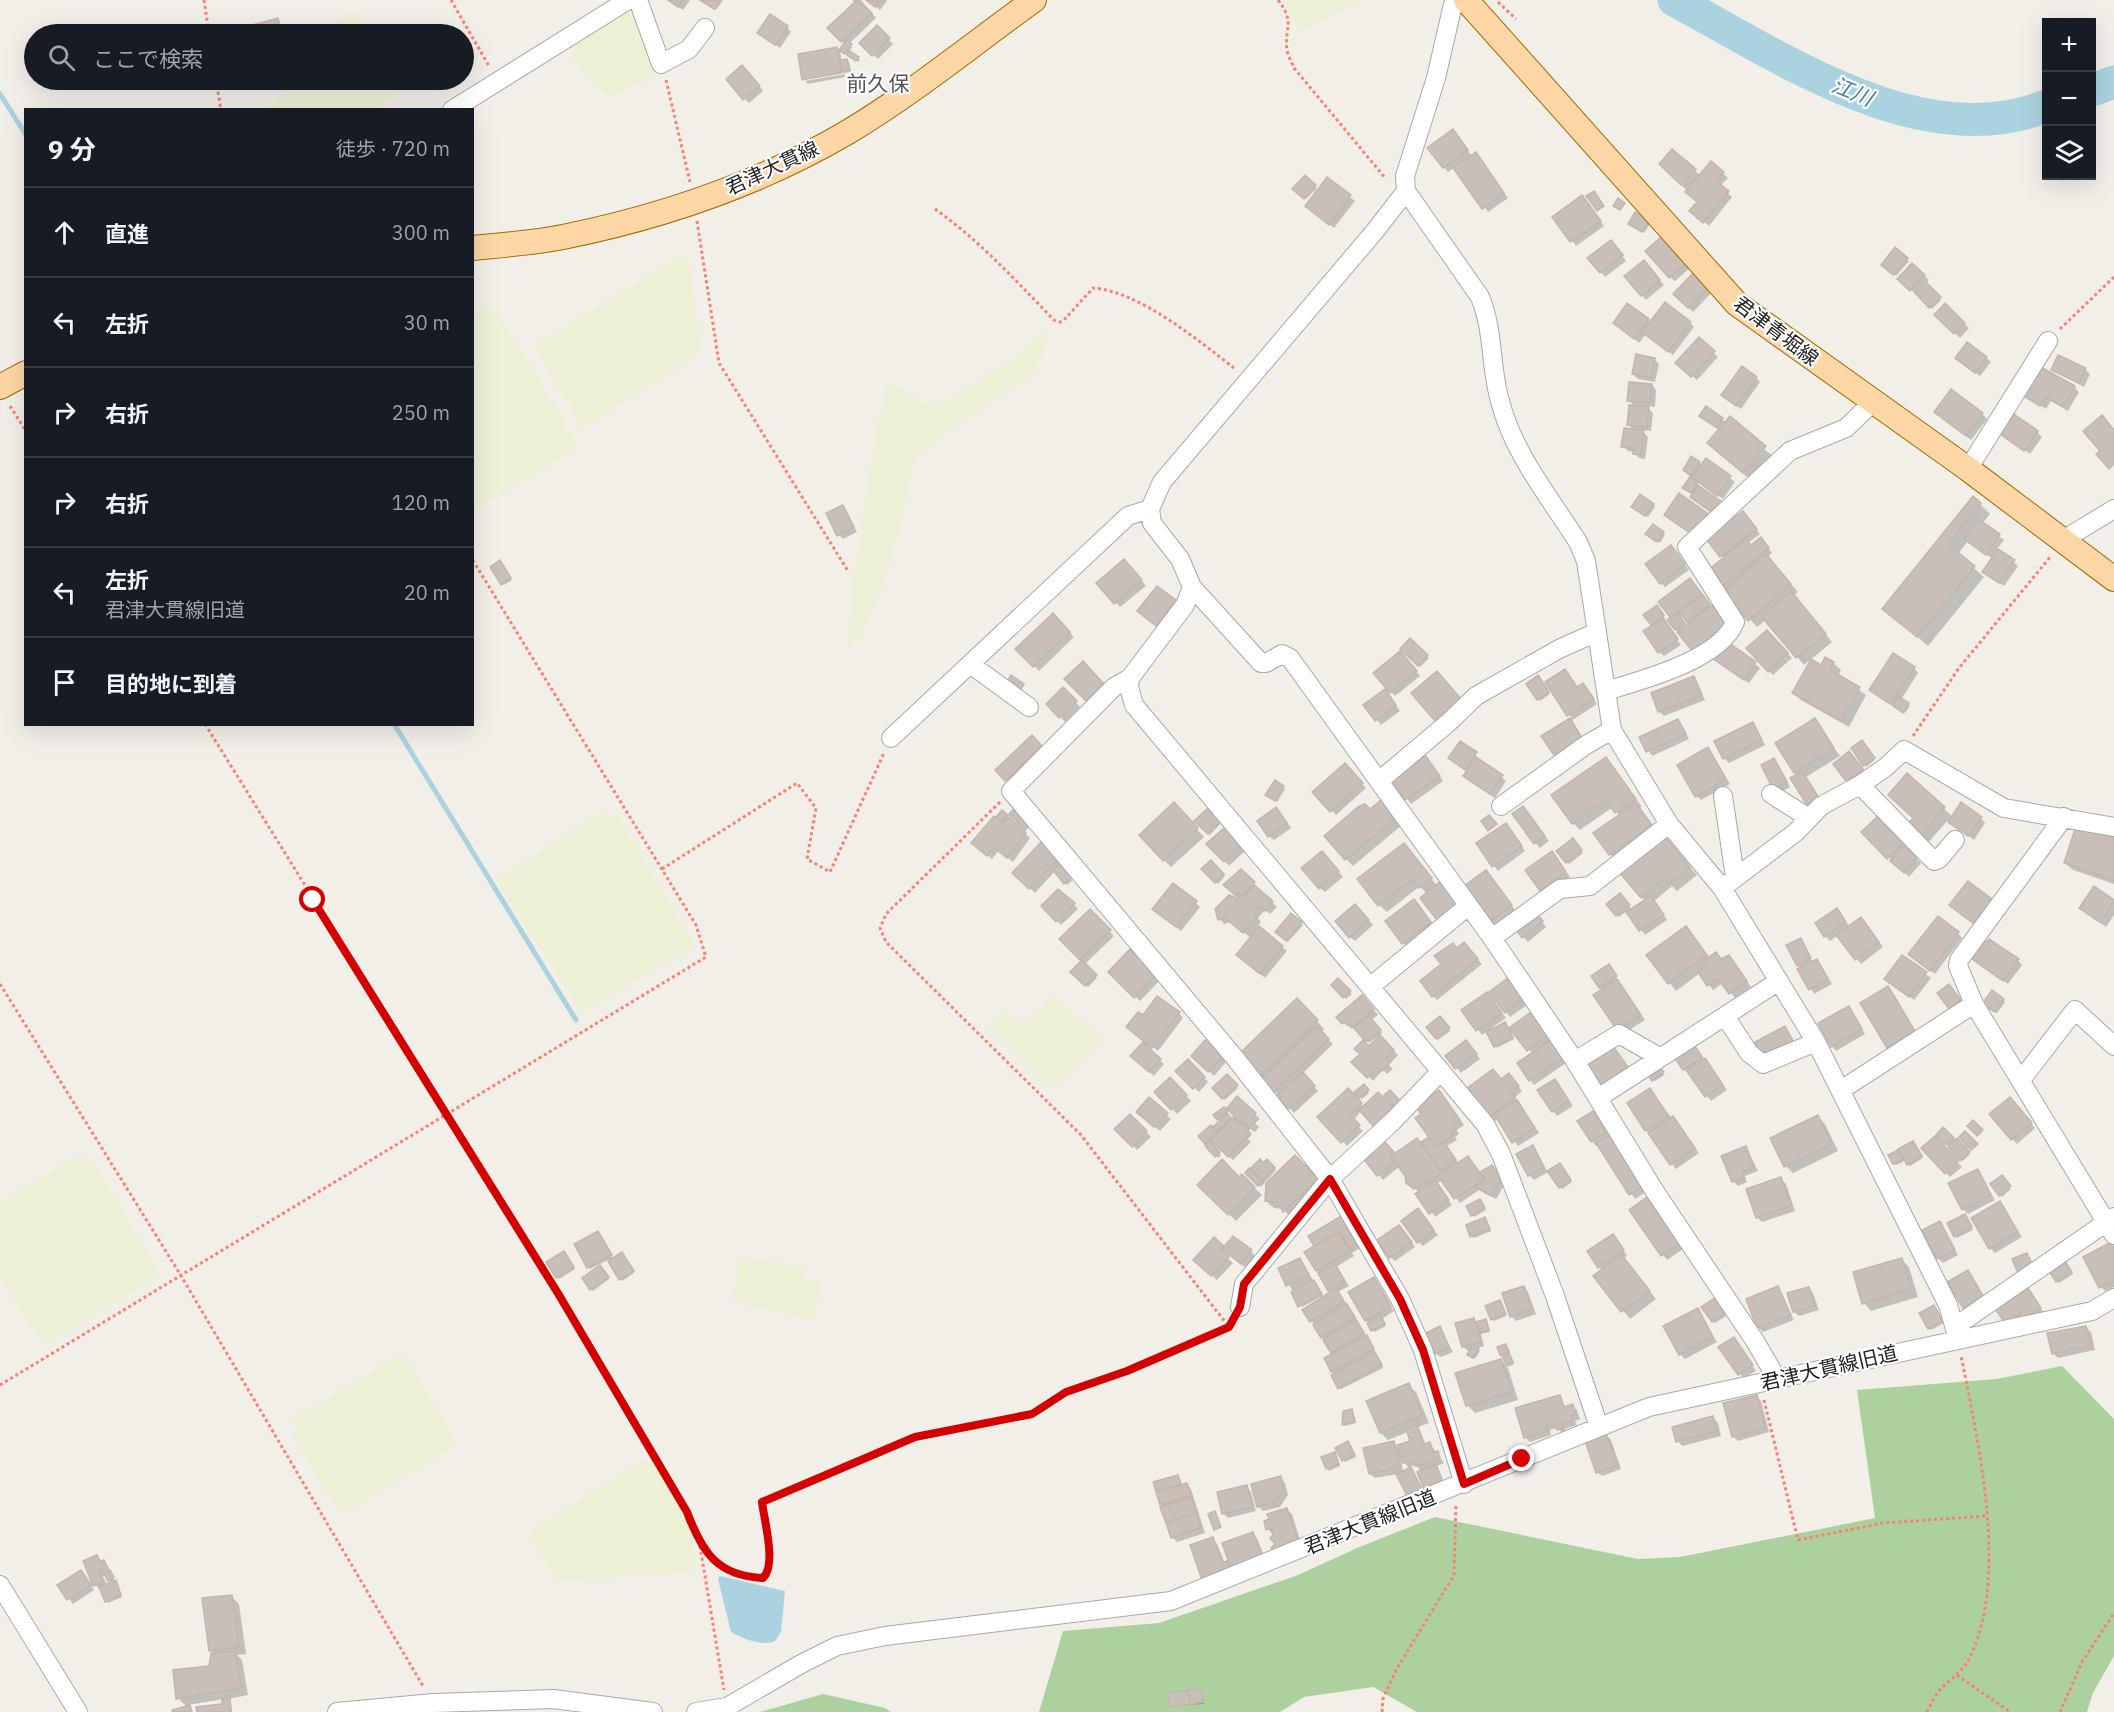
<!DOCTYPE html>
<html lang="ja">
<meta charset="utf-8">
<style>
:root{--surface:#171b24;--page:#20242c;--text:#f1f3f6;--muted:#9ea1a6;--line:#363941}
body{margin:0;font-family:"IBM Plex Sans","Noto Sans JP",sans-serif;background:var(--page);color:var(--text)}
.controls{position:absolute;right:18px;top:18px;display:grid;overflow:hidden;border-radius:0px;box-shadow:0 6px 24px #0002}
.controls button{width:54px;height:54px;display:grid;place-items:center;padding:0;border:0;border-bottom:2px solid var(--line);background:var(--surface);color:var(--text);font:30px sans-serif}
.stop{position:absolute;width:18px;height:18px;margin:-14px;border:4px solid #d40000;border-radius:50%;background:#fff}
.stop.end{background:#d40000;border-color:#fff;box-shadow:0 2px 6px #0008}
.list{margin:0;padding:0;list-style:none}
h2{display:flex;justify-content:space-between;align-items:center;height:78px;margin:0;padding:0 24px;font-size:26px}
h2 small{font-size:20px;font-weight:400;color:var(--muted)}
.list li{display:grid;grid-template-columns:39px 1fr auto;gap:18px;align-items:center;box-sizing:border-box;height:90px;padding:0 24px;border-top:2px solid var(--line)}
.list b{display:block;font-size:22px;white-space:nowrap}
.list p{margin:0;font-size:20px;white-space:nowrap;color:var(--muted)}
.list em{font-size:20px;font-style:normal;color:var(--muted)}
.icon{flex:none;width:33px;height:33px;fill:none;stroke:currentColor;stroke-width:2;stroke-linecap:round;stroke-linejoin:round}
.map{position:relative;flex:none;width:2114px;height:1712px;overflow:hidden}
.search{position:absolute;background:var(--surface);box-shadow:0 6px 24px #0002;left:24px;top:24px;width:450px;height:66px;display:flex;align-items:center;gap:15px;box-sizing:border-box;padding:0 21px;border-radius:33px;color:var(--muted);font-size:22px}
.panel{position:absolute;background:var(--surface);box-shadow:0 6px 24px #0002;left:24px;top:108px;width:450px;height:618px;border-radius:0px}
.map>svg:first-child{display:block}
.farmland{fill:#eef0d5}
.forest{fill:#add19e}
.water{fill:#aad3df}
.shadow{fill:#0003;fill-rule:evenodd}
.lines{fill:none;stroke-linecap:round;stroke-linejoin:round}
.stream{stroke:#aad3df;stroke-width:5}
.river{stroke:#aad3df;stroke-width:33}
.building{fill:#c7bfb8;stroke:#c4b6ab;stroke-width:1.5}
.minor-casing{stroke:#a9a9a9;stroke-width:20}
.major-casing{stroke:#a06b00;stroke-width:26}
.path{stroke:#fa8072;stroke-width:3;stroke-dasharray:3 3;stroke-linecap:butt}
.minor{stroke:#fff;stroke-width:18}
.major{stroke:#fcd6a4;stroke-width:24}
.route{stroke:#d40000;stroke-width:8}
.labels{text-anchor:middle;stroke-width:4.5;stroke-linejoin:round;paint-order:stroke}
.street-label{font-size:20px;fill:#222;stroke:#fff}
.neighbourhood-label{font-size:21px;fill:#555;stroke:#fff}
.water-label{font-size:21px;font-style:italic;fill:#4a7aab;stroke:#fff}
</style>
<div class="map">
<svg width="2114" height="1712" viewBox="0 0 2114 1712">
<rect width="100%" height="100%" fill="#f2efe9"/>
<path class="farmland" d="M1283 0H1361L1305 30 1298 27Z
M352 10 370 34H328Z
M629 11 654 72 644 81 612 96 598 89 589 79 572 58 569 48Z
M302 80H402L404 86 378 109H265Z
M684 254 689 261 692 282 700 350 679 367 582 428 534 346Z
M492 306 559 411 578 447 473 511V316Z
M1039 333 1049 337 1032 375 933 442 917 458 912 468 899 532 879 595 862 633 848 648 851 599 866 494 877 427 888 385 901 388 927 406H940L1015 358Z
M604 811 608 817 617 815 694 944 691 949 581 1012 496 880Z
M1055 997 1101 1040 1051 1090 988 1026 1004 1009 1020 1024 1029 1021 1048 1000Z
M78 1156 82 1159 89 1158 98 1169 160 1275 46 1345 33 1330 0 1275V1202Z
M749 1258 798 1266 803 1270 805 1278 820 1282 819 1298 815 1302 817 1315 811 1319 738 1303 733 1298 738 1267 740 1259Z
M400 1355 405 1357 456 1442 451 1448 348 1511 339 1512 292 1435 297 1427 292 1420Z
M646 1459 657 1468 676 1498 690 1528 697 1557 696 1569 681 1573 561 1580 555 1577 529 1532Z"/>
<path class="forest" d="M2062 1366 2114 1419V1656L2093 1693 2087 1712H1417L1373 1687 1304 1697 1280 1712H1039L1063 1631 1159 1623 1298 1575 1357 1548 1435 1517 1638 1559 1680 1557 1875 1518 1857 1390 1997 1379Z
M823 1694 885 1708 891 1712H760Z"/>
<path class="water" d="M720 1576 785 1591 781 1632 775 1641C764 1647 741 1638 731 1632L718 1579Z"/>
<path class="shadow" d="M668 0H690L683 10Z
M702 0H723L716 10Z
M852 0H861L876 18 849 44 852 47 849 52 860 60 859 62 841 51 845 44 829 28 856 3Z
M867 0H886L887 1 880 10Z
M277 20 285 34H248L246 28Z
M787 27 791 32 780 48 764 37Z
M877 27 893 44 878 59 861 43Z
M836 49 840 51 842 61 849 62 851 72 805 78V81L804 79Z
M747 72 763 91 749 103 745 99Z
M845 74V77L808 84 805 81Z
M247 80H264L258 88Z
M1457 136 1472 156 1480 159 1508 198 1488 212 1455 167 1448 172 1444 167Z
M1672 151 1700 175 1711 163 1728 178 1720 186 1732 197 1709 226 1696 215 1698 202 1661 164Z
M1305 177 1317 188 1306 199 1294 189Z
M1327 179 1355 201 1334 228 1311 210Z
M1582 197 1604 226 1576 246 1554 217Z
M1648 222 1650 224 1644 233 1632 225Z
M1666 243 1689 269 1675 281 1670 277Z
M1615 246 1626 261 1605 277 1601 272Z
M1896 249 1909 261 1896 276 1883 264Z
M1912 265 1929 280 1925 284 1941 300 1932 309 1899 279Z
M1648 267 1664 285 1646 300 1642 295Z
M1694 274 1712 292 1693 312 1675 294Z
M1945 305 1969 328 1960 338 1936 315Z
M1648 320 1651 323H1690L1694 327 1673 355 1646 334 1639 343 1615 323Z
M1699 339 1718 357 1697 380 1678 363Z
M1986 358 1991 362 1980 376 1962 362Z
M1654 359 1659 364 1655 382 1638 379 1633 374Z
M2085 369 2090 374 2084 387 2053 370Z
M1756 378 1760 382 1741 409 1728 400Z
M1652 385 1656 390 1655 407 1646 406 1653 413 1651 431 1641 430 1648 437 1645 459 1639 458 1634 452 1628 451 1623 446 1635 431 1629 425 1635 407 1629 400Z
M2074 387 2079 392 2068 411 2051 401 2046 409 2024 395Z
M1706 408 1772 455 1751 480 1716 451 1720 430 1703 418Z
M1936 412 1982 414 1987 419 1971 440Z
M2037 432 2042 437 2030 454 2002 434Z
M1706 460 1735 482 1723 499 1686 472 1699 463 1702 466Z
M1980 504 1990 514 1982 524 2004 540 1997 549 2018 566 2004 586 1989 576 1993 559 1968 541 1958 554 1984 577 1928 646 1884 608Z
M1653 505 1655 507 1648 517 1635 509Z
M842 507 857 532 843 539 839 535Z
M1747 517 1760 534 1748 543 1752 547 1765 544 1772 553 1767 558 1798 592 1793 596 1832 642 1804 665 1766 620 1757 627 1721 587 1725 559 1722 556Z
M1653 526 1665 535 1660 543 1649 536Z
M1675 552 1689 570 1665 587 1661 583Z
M502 564 512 580 504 585 502 584Z
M1129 565 1146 586 1120 607 1098 583Z
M1694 585 1711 607 1694 651 1676 629 1673 618 1660 602ZM1684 615 1691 623 1686 627 1680 618Z
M1175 601 1179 606 1162 629 1144 616Z
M1658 609 1665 618 1662 619 1681 645 1664 656 1659 652 1652 624Z
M1053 615 1074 637 1039 671 1018 649Z
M1767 632 1792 658 1773 675 1748 649Z
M1410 640 1429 658 1420 667 1402 649Z
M1725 642 1760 668 1749 683 1718 662Z
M1405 657 1420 676 1395 696 1391 692Z
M1833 663 1841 670 1838 676 1866 695 1849 727 1801 700 1794 693 1821 667Z
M1914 668 1918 673 1902 698 1910 706 1905 713 1871 690Z
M1565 671 1578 688 1587 690 1597 704 1571 721 1586 743 1560 759 1543 736 1572 718 1547 683Z
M1694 678 1705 700 1664 716 1659 711Z
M1540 679 1550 694 1540 701 1538 699Z
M1063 689 1080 707 1065 722 1048 704Z
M1389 696 1400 711 1381 725 1365 705Z
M1678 720 1689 739 1652 756 1641 737Z
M1815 720 1840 756 1806 777 1822 803 1812 809 1808 804 1795 772Z
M1753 724 1765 745 1729 763 1724 758Z
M1031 737 1045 751 1010 784 997 770Z
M1461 743 1506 781 1495 798 1469 781 1465 776 1468 772 1455 763Z
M1864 744 1875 760 1866 767 1865 765Z
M1708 749 1730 784 1701 800 1696 796Z
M1854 758 1866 774 1852 785 1835 764Z
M1606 759 1642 807 1639 808 1655 830 1614 859 1610 854 1620 816 1613 807 1580 830 1573 823Z
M1774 760 1790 787 1779 793 1775 788Z
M1429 762 1443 781 1411 804 1393 779Z
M1345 765 1366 788 1336 815 1315 792Z
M1907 776 1953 817 1981 818 1985 823 1974 840 1948 820 1926 845 1914 834 1915 818Z
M1275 782 1285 789 1277 802 1269 796Z
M1381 802 1402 825 1353 866 1346 859 1370 811Z
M1208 810 1221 823 1210 835 1197 821Z
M1002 812 1030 838 1013 862 999 850 992 859 978 848 1005 823 998 817Z
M1181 812 1204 837 1171 867 1164 860Z
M1528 813 1549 841 1540 848 1514 815Z
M1281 814 1291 828 1274 840 1269 836Z
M1877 819 1921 863 1909 877 1863 832Z
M1225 829 1246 850 1229 866 1209 844Z
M1510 829 1525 851 1498 871 1478 844Z
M1663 836 1697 875 1677 891 1672 886 1654 901 1667 920 1645 935 1627 911 1619 917 1608 905 1620 895 1632 910 1645 901 1642 897Z
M1573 840 1583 853 1569 864 1558 851Z
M2114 840V884L2073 870 2065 863Z
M1041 845 1062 865 1060 867 1072 881 1067 885 1055 871 1035 893 1014 873Z
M1411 852 1437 886 1427 894 1420 886 1387 912 1379 905Z
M1326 857 1343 877 1325 892 1320 888Z
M1556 858 1570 877 1546 894 1528 871Z
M1211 862 1225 876 1218 884 1203 869Z
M1241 871 1277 907 1270 914 1265 910 1258 918 1261 922 1257 927 1287 951 1265 978 1242 959 1251 938 1231 922 1224 924 1220 919 1243 902 1225 885Z
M1490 876 1515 910 1492 927 1487 923Z
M2094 889 2114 902V915L2106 927 2086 912Z
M1196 903 1200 907 1181 931 1159 913Z
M1074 904 1078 909 1061 925 1044 906Z
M1418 906 1434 927 1408 947 1403 943Z
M1360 910 1373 925 1355 941 1350 937Z
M1090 911 1114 936 1084 965 1097 978 1088 987 1072 972 1083 961 1061 939Z
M1291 915 1303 925 1288 942 1277 932Z
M1841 915 1850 927 1865 923 1883 947 1861 964 1838 935 1830 941 1825 936Z
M1538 916 1546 927 1528 942 1515 927Z
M1685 928 1710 958 1733 961 1751 987 1735 998 1723 983 1713 990 1700 973 1676 991 1648 955Z
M1958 933 1962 938 1935 974 1915 959Z
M1802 942 1813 963 1817 961 1821 965 1832 984 1814 994 1798 965Z
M1464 944 1482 964 1437 1000 1433 996 1458 950Z
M1131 951 1160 980 1140 1001 1110 972Z
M1902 957 1931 978 1914 1000 1891 983Z
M2018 960 2022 965 2008 984 1974 961Z
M1611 968 1616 980 1645 1020 1623 1034 1600 987Z
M1338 980 1352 994 1346 999 1333 985Z
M1508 980 1527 1005 1510 1017 1506 1012Z
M1888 988 1895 996 1921 1040 1896 1054 1888 1047Z
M1487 994 1506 1018 1491 1028 1506 1025 1514 1039 1497 1048 1487 1031 1482 1035 1463 1010Z
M1297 1000 1324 1029 1321 1032 1333 1044 1302 1074 1318 1091 1294 1113 1241 1054Z
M2003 1000 2005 1002 1997 1013 1986 1006Z
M1367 1001 1378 1015 1371 1020 1382 1033 1369 1043 1351 1024 1348 1027 1338 1017Z
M1848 1008 1865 1034 1836 1051 1832 1046Z
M1179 1013 1183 1018 1158 1051 1133 1031 1143 1017Z
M1440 1018 1450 1031 1438 1040 1428 1028Z
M1535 1018 1566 1063 1534 1085 1530 1080 1533 1054 1511 1028Z
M1380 1037 1398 1055 1389 1065 1393 1069 1387 1074 1383 1070 1373 1081 1354 1062Z
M1143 1044 1164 1064 1154 1076 1137 1061Z
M1471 1047 1480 1059 1461 1073 1447 1056Z
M1697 1050 1727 1090 1711 1101 1690 1073 1684 1069Z
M1193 1056 1222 1057 1226 1062 1214 1076Z
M1188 1061 1208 1082 1199 1092 1178 1071Z
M1659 1067 1664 1075 1655 1081 1653 1080Z
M1227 1076 1238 1088 1225 1100 1214 1088Z
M1170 1079 1191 1101 1177 1114 1157 1092Z
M1513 1080 1522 1091 1515 1097 1539 1133 1518 1146 1498 1118 1494 1122 1489 1117 1501 1081Z
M1559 1085 1573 1106 1557 1116 1553 1111Z
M1364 1086 1369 1093 1362 1099 1356 1092Z
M1348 1090 1364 1107 1353 1121 1363 1131 1347 1146 1319 1117Z
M1650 1090 1699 1153 1676 1169 1646 1130Z
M1443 1097 1464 1125 1457 1130 1459 1134 1455 1137 1457 1140 1447 1146 1459 1164 1480 1174 1492 1166 1505 1184 1496 1199 1479 1190 1460 1203 1443 1180 1436 1184 1452 1205 1435 1217 1400 1166 1383 1180 1364 1157 1388 1146 1395 1155 1417 1140 1426 1150Z
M1237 1098 1260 1119 1255 1123 1259 1127 1255 1132 1245 1126 1252 1134 1248 1139 1251 1142 1233 1160 1212 1140 1210 1143 1221 1155 1218 1158 1200 1136 1221 1121 1215 1115 1224 1109 1231 1120 1236 1114Z
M1149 1099 1171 1119 1160 1131 1143 1117Z
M2014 1104 2035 1128 2017 1144 1991 1115Z
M1130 1116 1151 1137 1137 1150 1116 1129Z
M1818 1117 1825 1124 1838 1151 1793 1173 1786 1166Z
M1597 1118 1651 1189 1635 1199 1599 1144 1596 1146 1592 1141Z
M1943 1129 1970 1154 1963 1161 1938 1135Z
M1935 1138 1962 1167 1950 1177 1923 1148Z
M1915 1144 1923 1158 1910 1166 1908 1164Z
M1532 1147 1548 1172 1534 1180 1529 1175Z
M1746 1148 1758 1171 1745 1176 1747 1182 1738 1186 1733 1181Z
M1900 1154 1903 1162 1896 1165 1894 1164Z
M1295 1157 1324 1187 1291 1218 1283 1209 1274 1208 1266 1201Z
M1267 1161 1276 1170 1261 1187 1247 1173 1249 1170 1262 1180 1263 1165Z
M1561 1166 1572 1182 1562 1189 1560 1187Z
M1977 1170 1995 1200 1968 1214 1963 1209Z
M1242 1176 1262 1195 1236 1221 1199 1185 1239 1179Z
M2001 1177 2011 1189 2002 1197 1992 1185Z
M1781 1179 1786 1184 1795 1211 1762 1222 1757 1217Z
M1647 1199 1683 1249 1667 1260 1631 1210Z
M1482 1202 1486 1210 1474 1217 1472 1215Z
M2000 1203 2022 1237 1995 1253 1990 1248Z
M1422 1215 1438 1235 1423 1246 1418 1242Z
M1341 1218 1360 1248 1352 1253 1354 1256 1336 1267 1349 1286 1338 1292 1368 1338 1383 1368 1341 1389 1326 1359 1334 1354 1304 1310 1321 1299 1320 1297 1302 1307 1280 1269 1300 1259 1324 1298 1332 1293 1306 1253 1316 1247 1310 1236Z
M1967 1218 1973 1230 1957 1238 1955 1236Z
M1486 1221 1491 1231 1474 1238 1472 1236Z
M1939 1223 1958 1255 1943 1263 1938 1258Z
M1403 1231 1415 1247 1395 1261 1390 1257Z
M598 1232 613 1259 623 1256 634 1273 622 1281 608 1260 590 1269 589 1268 576 1244Z
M1214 1239 1225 1249 1251 1251 1255 1256 1246 1268 1226 1251 1223 1254 1233 1263 1217 1280 1195 1260Z
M1617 1240 1627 1256 1624 1258 1656 1299 1630 1319 1595 1276 1603 1270 1599 1267Z
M2110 1244 2114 1248V1287L2105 1291 2101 1287Z
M566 1255 575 1269 559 1279 557 1277Z
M1901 1259 1909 1267 1918 1297 1871 1311 1864 1303Z
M2066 1264 2073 1274 2059 1283 2051 1271Z
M602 1269 609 1279 593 1291 584 1279Z
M1967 1271 1987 1301 1969 1312 1964 1307Z
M1373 1279 1394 1311 1382 1319 1386 1326 1374 1332 1366 1320Z
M1524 1287 1528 1292 1536 1314 1516 1321 1511 1316Z
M1778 1288 1794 1320 1763 1332 1759 1328 1747 1300Z
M1809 1288 1813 1293 1819 1310 1799 1316 1794 1312Z
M2030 1292 2044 1313 2006 1322Z
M1717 1301 1726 1316 1715 1323 1713 1321Z
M1501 1304 1506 1316 1494 1321 1492 1319Z
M1936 1308 1944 1323 1931 1330 1929 1328Z
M1697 1310 1717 1342 1685 1359 1680 1354Z
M1473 1320 1477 1323 1485 1320 1490 1332 1481 1334 1484 1346 1477 1348 1480 1351 1475 1359 1471 1357 1472 1350 1468 1351 1463 1347Z
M1440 1328 1453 1352 1441 1357 1431 1351Z
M2086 1328 2091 1332 2095 1350 2058 1358 2053 1353Z
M1734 1339 1756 1371 1744 1378 1740 1374Z
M1507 1347 1514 1364 1508 1367 1501 1354Z
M1501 1360 1508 1368 1518 1400 1475 1413 1467 1405Z
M1408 1385 1416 1392 1429 1423 1418 1427 1426 1445 1430 1444 1434 1449 1444 1463 1422 1472 1415 1465 1409 1467 1425 1494 1413 1500 1397 1474 1375 1478 1370 1474 1394 1443 1397 1447 1412 1442 1408 1432 1388 1440 1381 1433 1368 1402ZM1401 1459 1410 1469 1403 1472Z
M1559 1396 1566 1408 1572 1406 1577 1410 1580 1419 1575 1421 1577 1425 1565 1429 1566 1433 1563 1434 1558 1428 1550 1430 1551 1435 1530 1442 1525 1437Z
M1756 1396 1761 1401 1769 1432 1738 1441 1733 1436Z
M1351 1410 1356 1423 1345 1426 1344 1424Z
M1713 1418 1718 1423 1721 1436 1682 1446 1678 1441Z
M1606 1435 1611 1440 1621 1469 1602 1476 1597 1472Z
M1350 1445 1356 1457 1345 1462 1343 1460Z
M1336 1456 1340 1466 1329 1471 1323 1458Z
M1178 1477 1182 1486 1186 1484 1191 1489 1205 1533 1177 1542 1172 1537 1157 1490Z
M1280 1478 1285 1483 1288 1495 1280 1507 1263 1511 1259 1507Z
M1247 1487 1251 1492 1256 1511 1228 1518 1223 1513Z
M1287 1510 1292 1514 1304 1553 1277 1544V1532L1272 1534 1268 1529Z
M1253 1534 1257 1538 1266 1561 1237 1572Z
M1213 1539 1217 1544 1225 1563 1231 1567 1209 1586Z
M97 1557 108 1566 122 1597 108 1603 101 1589 95 1585ZM106 1574 109 1580 112 1583 107 1585 103 1576Z
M81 1572 94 1590 73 1604 59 1585Z
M231 1596 239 1604 246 1654 237 1655 242 1660 248 1695 228 1699 231 1702 232 1712H198L224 1705 223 1699 188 1705 192 1712H174L187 1707 178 1698 210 1667 209 1661H214L215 1654 210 1650Z
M1201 1690 1204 1704 1172 1706Z"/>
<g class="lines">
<path class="stream" d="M0 94 26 135
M394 724 576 1020"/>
<path class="river" d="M1674 0C1779 56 1923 156 2046 106
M2092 90 2114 82"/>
</g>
<path class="building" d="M668 0H683L678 7Z
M700 0H720L714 9Z
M857 0 872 13 841 42 827 28Z
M866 0H880L875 7Z
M770 14 788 26 775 45 757 33Z
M278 18 282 34H247L245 27Z
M877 25 890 38 872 56 859 43Z
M236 26 239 34H225L223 31Z
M846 40 852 44 845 54 839 50Z
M837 47 841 73 802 80 798 54Z
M850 51 859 57 856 61 847 55Z
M847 59 850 70 843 72 840 60Z
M742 65 760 86 743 100 726 79Z
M245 80H261L256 87Z
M1453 129 1468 150 1443 168 1427 148Z
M1672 149 1696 169 1681 185 1659 164Z
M1476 152 1504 193 1482 209 1453 168Z
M1711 161 1724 172 1716 181 1729 191 1703 223 1689 211 1697 202 1685 192Z
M1305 175 1316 185 1304 199 1292 189Z
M1327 177 1351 195 1329 225 1305 206Z
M1594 191 1604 206 1597 211 1586 196Z
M1582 195 1601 221 1570 242 1552 217Z
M1618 198 1625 203 1620 210 1613 206Z
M1635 212 1649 221 1642 232 1628 224Z
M1661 237 1685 264 1669 278 1645 251Z
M1611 240 1623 255 1600 273 1587 258Z
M1895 247 1908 258 1893 275 1881 265Z
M1644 260 1660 280 1641 296 1624 276Z
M1912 263 1925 275 1910 291 1897 279Z
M1694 272 1709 287 1688 308 1673 294Z
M1926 282 1941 297 1929 308 1915 293Z
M1665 302 1691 322 1668 352 1642 332Z
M1627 303 1649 319 1634 339 1613 323Z
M1945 303 1965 323 1954 334 1934 315Z
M1699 337 1715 351 1691 377 1675 363Z
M1967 342 1987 357 1975 373 1955 358Z
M1636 354 1655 358 1651 378 1632 374Z
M2058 355 2086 368 2079 383 2051 370Z
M1742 366 1757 377 1736 406 1721 395Z
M2039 366 2075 386 2063 407 2046 397 2040 406 2022 395Z
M1629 382 1652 384 1650 403 1627 401Z
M1951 389 1983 413 1966 436 1934 412Z
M1629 405 1649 407 1647 427 1627 425Z
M1706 406 1723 418 1717 428 1699 416Z
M2014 414 2038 431 2024 451 2000 434Z
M2102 415 2114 430V464L2109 469 2096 454 2100 451 2083 431Z
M1730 416 1766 446 1743 473 1707 443Z
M1624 428 1644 430 1641 455 1633 454V448L1621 447Z
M1691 456 1700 462 1691 476 1683 470Z
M1706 458 1731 476 1717 496 1692 477Z
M1690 477 1698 482 1691 493 1682 488Z
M1698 485 1722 502 1714 514 1690 497Z
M1679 493 1710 515 1696 537 1664 515Z
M1640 494 1654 504 1645 516 1631 507Z
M1973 496 1981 503 1948 544 1975 566 1917 637 1882 609Z
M843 505 854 527 837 536 826 513Z
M1743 511 1757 529 1720 557 1706 539Z
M1978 519 2000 534 1986 555 1964 539Z
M1653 524 1664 532 1657 542 1645 534Z
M1761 537 1769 548 1720 588 1707 571 1746 539 1751 545Z
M1671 545 1685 564 1660 584 1645 564Z
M1998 549 2015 560 1999 583 1982 572Z
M1766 554 1791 584 1748 621 1723 592Z
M1124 559 1142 580 1114 604 1096 583Z
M500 560 511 578 501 585 490 567Z
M1690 578 1702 594 1670 617 1658 602Z
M1157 586 1176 600 1156 626 1137 611Z
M1791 591 1826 634 1796 658 1761 616Z
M1703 595 1710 604 1687 622 1679 612Z
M1657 605 1664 615 1651 625 1643 615Z
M1712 605 1728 625 1693 652 1677 632Z
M1053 613 1070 632 1033 667 1015 649Z
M1677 613 1685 623 1675 630 1667 620Z
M1663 618 1678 639 1658 653 1643 631Z
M1767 630 1788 653 1768 672 1746 648Z
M1410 638 1428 655 1418 666 1400 649Z
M1725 640 1756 662 1744 680 1712 658Z
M1400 651 1417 671 1390 693 1373 673Z
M1893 653 1915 667 1890 704 1869 690Z
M1825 657 1834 662 1830 670 1860 687 1841 721 1792 693 1811 659 1821 665Z
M1083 661 1104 684 1086 701 1064 679Z
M1565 669 1577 687 1583 683 1594 699 1567 716 1545 682Z
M1437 671 1461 699 1435 721 1411 693Z
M1011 675 1024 684 1017 696 1003 687Z
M1538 675 1549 692 1537 700 1526 684Z
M1694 676 1702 695 1658 712 1651 693Z
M1063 687 1077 701 1059 718 1046 704Z
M1385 689 1396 705 1375 721 1363 705Z
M1898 696 1909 703 1903 713 1892 705Z
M1570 718 1582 738 1554 755 1541 736Z
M1815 718 1834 748 1794 773 1775 743Z
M1678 719 1686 734 1646 752 1639 737Z
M1753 722 1762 740 1723 759 1714 741Z
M1032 735 1042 746 1005 781 995 770Z
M1862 740 1875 758 1863 766 1851 748Z
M1460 741 1477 752 1465 770 1448 758Z
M1708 747 1726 779 1695 797 1677 765Z
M1849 751 1863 769 1846 781 1833 764Z
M1425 755 1440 776 1405 800 1391 779Z
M1476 757 1503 775 1490 794 1463 776Z
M1606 757 1636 799 1615 813 1606 800 1572 824 1551 795Z
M1774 758 1787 782 1773 789 1761 765Z
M1345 763 1363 783 1330 812 1312 792Z
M1802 771 1819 798 1807 805 1790 778Z
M1907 773 1945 807 1918 838 1905 827 1913 818 1888 795Z
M1275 780 1284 786 1275 801 1265 795Z
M1381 800 1396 817 1345 860 1324 836 1358 807 1365 804 1370 809Z
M1174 802 1198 828 1163 861 1139 835Z
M1961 802 1982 817 1968 836 1948 822Z
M1636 803 1652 825 1609 855 1593 833Z
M1523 806 1545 836 1534 844 1512 814Z
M1016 807 1032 823 1025 830 1009 814Z
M1276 807 1287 823 1268 837 1257 821Z
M1208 808 1221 821 1208 834 1194 821Z
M1002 810 1008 815 1002 822 996 817Z
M1489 815 1497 824 1488 831 1481 821Z
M994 816 1003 823 1009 817 1026 833 1007 858 993 847 987 856 971 843Z
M1877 817 1903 843 1887 859 1861 832Z
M1506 823 1522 846 1492 867 1476 843Z
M2076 826 2114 838V880L2064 863Z
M1225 827 1242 844 1224 862 1206 844Z
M1663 834 1690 867 1668 885 1664 879 1641 898 1618 871Z
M1573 838 1582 850 1566 863 1556 851Z
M1041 842 1058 859 1029 889 1012 873Z
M1404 843 1432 878 1419 888 1412 879 1378 906 1357 879Z
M1904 845 1918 857 1904 873 1890 861Z
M1322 851 1339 871 1319 889 1301 868Z
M1552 851 1566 872 1540 891 1525 870Z
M1211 860 1224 874 1215 883 1201 869Z
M1060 864 1072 878 1064 884 1053 870Z
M1241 869 1255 882 1243 895 1238 893 1236 896 1223 885Z
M1486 870 1512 905 1486 924 1460 889Z
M1442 880 1459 902 1437 920 1420 898Z
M1968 881 1993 900 1974 924 1949 905Z
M1173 883 1197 901 1176 927 1152 909Z
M1254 885 1273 901 1265 911 1260 906 1254 913 1257 916 1243 933 1225 918 1218 920 1215 909 1229 895 1236 898 1245 895Z
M2094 886 2114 900 2101 923 2079 908Z
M1058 889 1075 903 1056 922 1041 906Z
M1620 893 1630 905 1616 916 1606 904Z
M1651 896 1664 915 1639 931 1626 912Z
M1414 899 1431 922 1402 944 1385 921Z
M1355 904 1369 920 1349 938 1335 921Z
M1837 908 1846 922 1824 937 1815 923Z
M1090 909 1111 930 1080 960 1059 939Z
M1533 910 1543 921 1522 938 1513 926Z
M1291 913 1302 922 1286 941 1275 932Z
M1938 916 1959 932 1930 971 1908 954Z
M1861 917 1879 942 1855 960 1836 935Z
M1259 926 1283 946 1260 974 1236 955Z
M1686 926 1707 955 1668 984 1646 955Z
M1801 938 1811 958 1797 966 1786 945Z
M1981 938 1987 942 1989 939 2019 959 2003 981 1968 956Z
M1464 942 1478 959 1432 997 1420 981 1441 964 1434 956 1453 943 1457 948Z
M1130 949 1157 974 1134 998 1108 972Z
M1716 952 1721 959 1729 955 1747 981 1729 994 1718 979 1707 986 1698 972 1708 964 1705 960Z
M1902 955 1927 972 1909 997 1884 979Z
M1817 959 1828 979 1809 990 1797 969Z
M1082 960 1097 975 1085 986 1070 972Z
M1609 964 1617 976 1599 988 1591 976Z
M1338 978 1351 991 1343 998 1331 985Z
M1508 978 1523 999 1505 1013 1489 992Z
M1617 979 1641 1015 1617 1030 1593 995Z
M1949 984 1961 1000 1949 1009 1937 993Z
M1888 986 1915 1032 1887 1048 1860 1003Z
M1992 990 2004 999 1995 1012 1982 1004Z
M1487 992 1502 1013 1476 1031 1461 1010Z
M1362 995 1374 1009 1352 1028 1345 1021 1342 1024 1336 1017Z
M1157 996 1180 1012 1152 1048 1126 1027 1138 1012 1143 1015Z
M1297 998 1318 1020 1260 1076 1239 1054Z
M1849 1006 1862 1029 1831 1047 1818 1023Z
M1531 1012 1548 1035 1527 1051 1509 1028Z
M1369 1016 1381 1030 1366 1042 1354 1028Z
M1440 1016 1450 1028 1436 1039 1426 1027Z
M1505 1022 1513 1037 1494 1047 1486 1032Z
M1317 1026 1329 1039 1273 1093 1260 1080Z
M1785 1026 1794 1043 1763 1058 1755 1042Z
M1380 1035 1394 1050 1385 1059 1389 1063 1382 1071 1378 1067 1367 1078 1351 1062 1360 1054 1354 1049 1363 1040 1369 1046Z
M1205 1040 1223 1056 1208 1072 1191 1056Z
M1466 1040 1477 1054 1455 1069 1445 1056Z
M1551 1040 1563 1058 1529 1081 1517 1063Z
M1143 1042 1161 1059 1149 1072 1130 1056Z
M1693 1043 1702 1057 1683 1070 1673 1056Z
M1613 1046 1628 1067 1600 1087 1585 1066Z
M1705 1058 1723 1085 1705 1097 1686 1070Z
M1188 1059 1205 1077 1193 1089 1175 1071Z
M1657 1063 1664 1072 1652 1081 1646 1072Z
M1493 1069 1501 1079 1509 1073 1519 1086 1511 1092 1515 1097 1488 1118 1466 1089Z
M1303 1072 1315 1086 1288 1109 1277 1096Z
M1227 1074 1238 1085 1222 1099 1212 1088Z
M1170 1077 1187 1095 1171 1110 1154 1092Z
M1555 1079 1569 1101 1552 1112 1537 1090Z
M1364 1084 1369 1090 1359 1098 1354 1092Z
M1348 1088 1362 1103 1350 1115 1360 1125 1341 1143 1317 1117Z
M1650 1088 1668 1116 1645 1131 1627 1103Z
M1390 1090 1402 1103 1396 1108 1384 1095Z
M1439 1090 1460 1120 1453 1125 1456 1129 1451 1132 1453 1135 1436 1147 1415 1118 1421 1114 1416 1107Z
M1378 1092 1396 1110 1376 1129 1359 1110Z
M1237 1096 1256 1113 1251 1118 1256 1121 1250 1128 1242 1121 1240 1124 1227 1108Z
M1149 1097 1168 1113 1154 1127 1136 1112Z
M2010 1097 2032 1123 2011 1140 1989 1114Z
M1517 1100 1535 1128 1512 1143 1494 1114Z
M1224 1107 1228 1111 1217 1120 1213 1115Z
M1593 1111 1606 1132 1591 1142 1577 1121Z
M1227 1113 1231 1118 1217 1132 1213 1127Z
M1130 1114 1147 1131 1132 1147 1114 1129Z
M1818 1115 1832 1144 1784 1167 1770 1138Z
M1673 1116 1695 1148 1670 1165 1648 1133Z
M1232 1118 1249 1129 1244 1133 1248 1136 1228 1157 1211 1140Z
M1973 1120 1983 1130 1977 1136 1967 1126Z
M1211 1125 1218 1133 1205 1144 1198 1136Z
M1943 1127 1954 1138 1946 1145 1936 1135Z
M1965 1131 1978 1144 1971 1150 1959 1137Z
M1614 1132 1647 1184 1629 1195 1596 1143Z
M1935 1136 1958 1161 1945 1174 1921 1148Z
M1429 1137 1436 1148 1444 1142 1456 1160 1440 1171 1421 1142Z
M1417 1138 1440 1171 1438 1176 1414 1189 1406 1183 1405 1176 1391 1156Z
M1957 1138 1970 1152 1960 1161 1948 1147Z
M1383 1140 1394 1152 1390 1156 1395 1162 1377 1176 1362 1157Z
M1210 1141 1220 1152 1215 1157 1205 1146Z
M1913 1141 1922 1156 1907 1165 1898 1149Z
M1533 1145 1544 1167 1528 1176 1516 1154Z
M1746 1146 1754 1167 1742 1172 1744 1177 1732 1182 1721 1156Z
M1898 1150 1903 1160 1893 1164 1888 1155Z
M1295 1155 1318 1179 1283 1212 1278 1202 1265 1201 1266 1183Z
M1468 1156 1484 1179 1454 1199 1438 1176Z
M1222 1159 1239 1177 1242 1174 1255 1187 1228 1215 1197 1185Z
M1260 1159 1263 1163 1267 1159 1275 1168 1262 1180 1251 1168Z
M1560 1163 1571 1180 1559 1188 1547 1171Z
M1492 1165 1501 1178 1491 1196 1474 1186 1485 1179 1480 1172Z
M1249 1168 1263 1182 1258 1186 1245 1173Z
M1978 1169 1991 1195 1962 1210 1948 1183Z
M2002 1175 2011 1186 1999 1196 1990 1184Z
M1781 1177 1791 1206 1756 1218 1746 1189Z
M1435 1180 1449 1200 1429 1214 1415 1194Z
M1647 1197 1679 1244 1661 1256 1629 1210Z
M1480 1199 1485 1208 1471 1216 1466 1206Z
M2000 1201 2018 1232 1989 1249 1971 1218Z
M1418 1208 1434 1230 1417 1243 1401 1221Z
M1965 1214 1972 1227 1954 1237 1947 1223Z
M1341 1216 1357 1243 1349 1247 1339 1231 1314 1246 1308 1236Z
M1485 1217 1490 1229 1470 1237 1466 1225Z
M1940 1221 1955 1250 1937 1259 1922 1230Z
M1399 1225 1412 1242 1389 1258 1377 1240Z
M598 1231 612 1255 587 1268 574 1244Z
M1338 1232 1350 1251 1316 1271 1304 1252Z
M1613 1234 1624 1250 1598 1268 1587 1251Z
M1233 1236 1252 1250 1241 1264 1222 1249Z
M1214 1237 1224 1246 1220 1249 1229 1257 1211 1276 1193 1260Z
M2111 1242 2114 1249V1280L2099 1288 2083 1257Z
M564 1251 574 1267 556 1278 546 1262Z
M622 1252 634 1271 619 1280 608 1261Z
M2027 1253 2033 1266 2018 1273 2012 1259Z
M1621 1254 1650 1291 1621 1312 1593 1276Z
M1300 1258 1309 1275 1286 1286 1278 1268Z
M1902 1258 1911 1289 1862 1304 1853 1272Z
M2065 1261 2072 1272 2056 1282 2049 1271Z
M1335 1264 1345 1281 1328 1291 1318 1273Z
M600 1265 609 1277 590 1290 582 1278Z
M1968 1270 1983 1296 1963 1308 1947 1282Z
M1374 1277 1391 1306 1365 1321 1348 1292Z
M1314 1280 1322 1294 1298 1307 1291 1292Z
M2026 1285 2041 1308 2024 1318 2021 1313 2005 1323 1993 1306Z
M1524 1286 1532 1309 1510 1317 1502 1293Z
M1778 1286 1791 1315 1757 1328 1746 1299Z
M1809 1287 1815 1306 1793 1312 1787 1293Z
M1336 1288 1344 1301 1310 1322 1302 1310Z
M1715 1298 1726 1313 1712 1322 1701 1307Z
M1500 1300 1506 1314 1491 1320 1485 1306Z
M1346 1303 1355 1317 1321 1338 1313 1325Z
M1934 1305 1943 1321 1928 1329 1919 1313Z
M1698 1308 1713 1337 1679 1355 1663 1326Z
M1381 1316 1385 1324 1371 1331 1367 1323Z
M1474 1318 1481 1342 1462 1347 1455 1323Z
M1356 1319 1364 1333 1331 1353 1323 1340Z
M1486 1319 1489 1330 1480 1333 1476 1322Z
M1440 1326 1449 1347 1435 1354 1434 1350 1430 1352 1422 1335Z
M2086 1326 2091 1345 2052 1354 2047 1333Z
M1367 1335 1374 1349 1331 1372 1324 1358Z
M1734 1337 1753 1365 1738 1375 1718 1347Z
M1473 1344 1479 1348 1473 1358 1467 1355Z
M1506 1344 1509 1352 1500 1355 1497 1347Z
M1375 1352 1382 1365 1338 1389 1331 1375Z
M1509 1353 1513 1362 1506 1365 1502 1356Z
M1501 1359 1512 1392 1466 1406 1455 1373Z
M1409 1383 1422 1415 1380 1433 1366 1401Z
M1560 1395 1564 1407 1573 1404 1576 1415 1571 1416 1573 1421 1561 1425 1562 1428 1557 1430 1555 1423 1546 1425 1548 1431 1524 1438 1515 1408Z
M1757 1395 1765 1428 1732 1437 1723 1403Z
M1352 1409 1355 1421 1342 1425 1343 1411Z
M1713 1416 1717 1431 1676 1442 1672 1427Z
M1417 1424 1424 1444 1430 1442 1433 1453 1438 1451 1440 1458 1415 1466 1413 1460 1403 1463 1397 1445 1410 1441 1406 1428Z
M1606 1433 1618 1465 1596 1473 1585 1441Z
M1348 1441 1355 1455 1342 1461 1335 1448Z
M1394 1441 1400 1468 1369 1474 1363 1448Z
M1335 1452 1339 1464 1326 1469 1321 1457Z
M1436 1464 1443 1482 1424 1489 1417 1472Z
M1411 1467 1422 1489 1407 1496 1396 1474Z
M1178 1475 1181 1484 1156 1491 1153 1482Z
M1281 1476 1284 1490 1276 1502 1257 1507 1251 1484Z
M1187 1483 1191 1496 1160 1505 1156 1492Z
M1247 1485 1252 1507 1222 1514 1217 1492Z
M1191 1497 1196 1513 1166 1523 1160 1507Z
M1287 1508 1300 1548 1274 1556 1271 1548 1275 1544 1270 1538 1273 1535 1271 1528 1266 1530 1264 1521 1269 1519 1267 1514Z
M1215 1511 1221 1527 1214 1530 1208 1514Z
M1196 1513 1201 1528 1171 1538 1166 1523Z
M1253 1532 1262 1556 1231 1568 1222 1543Z
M1213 1537 1222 1563 1227 1561 1231 1573 1203 1583 1190 1545Z
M97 1555 100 1561 104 1560 107 1567 99 1571 103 1582 93 1586 83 1561Z
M81 1570 91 1585 67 1600 57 1585Z
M110 1570 114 1577 108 1581 104 1574Z
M116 1580 121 1595 105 1602 99 1587Z
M232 1595 239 1647 209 1651 202 1598Z
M235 1651 241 1688 176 1699 173 1670 209 1666 211 1653Z
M1201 1689 1203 1702 1190 1704 1188 1690Z
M1188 1690 1190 1704 1170 1707 1168 1693Z
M230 1698 231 1712H197L196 1707 222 1704V1699Z
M190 1705 192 1712H172V1710Z"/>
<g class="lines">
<g class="minor-casing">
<path id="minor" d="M638 0 661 64 689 49 705 28
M1454 0 1436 78 1405 176 1406 191 1480 297C1494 330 1490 367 1500 401 1513 453 1550 498 1578 542L1586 561 1612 730 1669 824 1722 888 1816 1042 1948 1305 1958 1339
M452 110 628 0
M1406 191 1375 231 1162 482 1150 509 1152 523 1180 559 1192 587 1185 605 1130 678 1129 687 1134 705 1485 1124 1501 1154 1555 1296 1599 1427
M1968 469 2048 341
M2063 540 2114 509
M1192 587 1261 663H1266L1282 654 1290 658 1492 938 1575 1061 1654 1190 1755 1341 1777 1379
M970 664 1029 707
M1130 678 1114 687 1011 791 1235 1058 1330 1179 1400 1299 1423 1350 1464 1484
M1606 691C1642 680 1720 660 1735 622L1687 547 1790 451 1846 428 1873 402
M891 738 1128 516 1150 509
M1379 781 1448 723 1476 696 1559 649 1597 632
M1860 785 1934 861 1939 859 1955 840
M1771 794 1809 818
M1723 796 1735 877
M1501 806 1586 745 1612 730
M2064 817 1959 960 1958 966 1974 1004 2114 1235
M1722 888 1796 832 1821 806 1860 785 1886 767 1904 750 2004 808 2114 827
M1492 938 1560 889 1590 886 1669 824
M1370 987 1468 906
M1725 1016 1749 1053 1763 1064 1816 1042
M1575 1061 1619 1034 1659 1057
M2021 1080 2075 1010 2114 1046
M1841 1090 1974 1004
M1598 1098 1779 981
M1240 1307 1244 1284 1330 1179 1392 1122 1441 1071
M1956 1326 2114 1217
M0 1585 78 1712
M337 1712 433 1703 553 1699 653 1712
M696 1712 727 1707 801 1664 837 1646 885 1636 1171 1601 1649 1407 2092 1311 2114 1298"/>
</g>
<g class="major-casing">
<path id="major" d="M1466 0 1737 304 1968 469 2114 579
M472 248C502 245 533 243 563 237 662 217 761 183 848 132 913 93 973 44 1034 0
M0 387 26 373"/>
</g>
<path class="path" d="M204 0 209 34
M451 0 489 66
M1278 0C1296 23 1284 28 1287 50 1288 56 1292 63 1294 68L1386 179
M1498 2 1516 19
M216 80 221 110
M666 80 690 182
M935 209C980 241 1015 280 1054 320L1060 322 1064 320 1093 288C1139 291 1199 341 1234 368
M697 221 719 363 848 571
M2060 329 2114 277
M10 406 26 431
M205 724 559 1295 686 1512 700 1546 724 1690
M1913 736 1959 668 2051 556
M1000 802 886 914 880 928 886 942 1081 1135 1229 1327
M662 869 797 783 816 808 807 859 830 872 884 753
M0 984 180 1274 423 1686
M0 1385 706 957 696 925 472 559
M1764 1400 1798 1540 1883 1523 1986 1516
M701 1548 733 1575 763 1578C777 1565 764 1520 762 1502L915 1437 1032 1414 1066 1392 1127 1371 1229 1327
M1957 1675 2010 1712
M1382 1712 1383 1699 1396 1670 1454 1575 1456 1505
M1927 1712C1930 1706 1934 1698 1938 1692 1948 1680 1962 1673 1969 1659 2010 1580 1978 1440 1961 1356
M2060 1712 2082 1662 2114 1613"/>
<use href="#minor" class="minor"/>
<use href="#major" class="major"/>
</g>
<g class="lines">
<path class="route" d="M313 900 559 1295 687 1512C702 1552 717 1576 763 1578 777 1565 764 1520 762 1502L915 1437 1032 1414 1066 1392 1127 1371 1229 1327 1240 1307 1244 1284 1330 1179 1400 1299 1423 1350 1464 1484 1522 1459"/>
</g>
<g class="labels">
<g class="street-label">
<text transform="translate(772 168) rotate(-25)" y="7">君津大貫線</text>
<text transform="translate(1776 331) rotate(37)" y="7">君津青堀線</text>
<text transform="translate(1829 1368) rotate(-13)" y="7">君津大貫線旧道</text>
<text transform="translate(1370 1522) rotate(-22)" y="7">君津大貫線旧道</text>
</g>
<g class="neighbourhood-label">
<text x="878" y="91">前久保</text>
</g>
<g class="water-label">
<text transform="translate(1852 92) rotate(22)" y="7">江川</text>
</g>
</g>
</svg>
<div class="controls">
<button>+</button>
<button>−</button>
<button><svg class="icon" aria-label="layers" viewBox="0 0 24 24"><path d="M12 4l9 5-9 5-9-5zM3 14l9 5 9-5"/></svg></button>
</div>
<div class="stop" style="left:313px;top:900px"></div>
<div class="stop end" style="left:1522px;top:1459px"></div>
<div class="search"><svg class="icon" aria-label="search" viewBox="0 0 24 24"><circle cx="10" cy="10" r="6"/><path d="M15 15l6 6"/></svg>ここで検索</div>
<section class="panel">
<h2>9 分<small>徒歩 · 720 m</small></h2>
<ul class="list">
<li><svg class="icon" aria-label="ahead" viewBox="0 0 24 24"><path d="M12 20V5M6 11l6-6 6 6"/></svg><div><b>直進</b></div><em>300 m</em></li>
<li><svg class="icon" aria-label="left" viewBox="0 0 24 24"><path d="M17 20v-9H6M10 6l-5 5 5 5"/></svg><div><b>左折</b></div><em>30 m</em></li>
<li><svg class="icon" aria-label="right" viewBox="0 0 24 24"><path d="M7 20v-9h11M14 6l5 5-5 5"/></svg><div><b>右折</b></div><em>250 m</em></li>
<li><svg class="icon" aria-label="right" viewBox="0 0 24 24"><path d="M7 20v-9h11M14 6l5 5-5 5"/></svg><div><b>右折</b></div><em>120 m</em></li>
<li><svg class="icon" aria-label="left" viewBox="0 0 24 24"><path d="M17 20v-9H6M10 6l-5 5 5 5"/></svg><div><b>左折</b><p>君津大貫線旧道</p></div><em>20 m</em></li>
<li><svg class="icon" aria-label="arrive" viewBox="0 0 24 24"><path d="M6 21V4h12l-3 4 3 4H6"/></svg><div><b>目的地に到着</b></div></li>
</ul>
</section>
</div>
